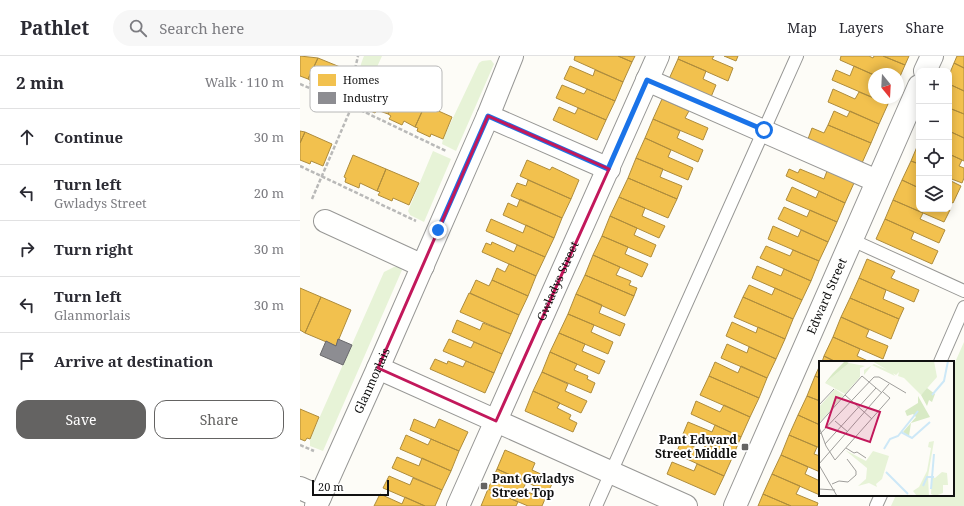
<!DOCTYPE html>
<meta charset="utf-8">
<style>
:root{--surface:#fff;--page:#f7f7f7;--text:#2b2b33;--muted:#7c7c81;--line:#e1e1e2;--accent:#646362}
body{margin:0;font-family:"Noto Serif",serif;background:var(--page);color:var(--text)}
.controls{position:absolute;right:12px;top:12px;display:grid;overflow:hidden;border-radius:8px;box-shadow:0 2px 10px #0003}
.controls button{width:36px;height:36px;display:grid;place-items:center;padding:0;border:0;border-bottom:1px solid var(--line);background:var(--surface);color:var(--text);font:20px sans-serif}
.compass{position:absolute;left:568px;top:12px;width:36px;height:36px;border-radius:50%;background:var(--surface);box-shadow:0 2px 10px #0003;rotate:162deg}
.scale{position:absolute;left:12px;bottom:10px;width:77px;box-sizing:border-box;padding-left:4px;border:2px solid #111;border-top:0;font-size:11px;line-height:14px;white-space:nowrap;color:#111;-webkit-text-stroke:3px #fff;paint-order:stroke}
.stop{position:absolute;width:12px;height:12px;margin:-9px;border:3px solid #1a73e8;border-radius:50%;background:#fff}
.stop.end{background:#1a73e8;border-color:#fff;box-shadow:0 1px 4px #0008}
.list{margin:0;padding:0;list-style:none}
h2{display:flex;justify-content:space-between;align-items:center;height:52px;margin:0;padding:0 16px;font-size:17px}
h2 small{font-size:13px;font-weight:400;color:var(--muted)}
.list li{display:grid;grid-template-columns:26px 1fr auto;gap:12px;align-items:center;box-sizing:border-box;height:56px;padding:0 16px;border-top:1px solid var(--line)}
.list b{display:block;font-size:15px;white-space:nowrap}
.list p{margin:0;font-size:13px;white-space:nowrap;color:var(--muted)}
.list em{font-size:13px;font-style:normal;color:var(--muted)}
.actions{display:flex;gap:8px;padding:12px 16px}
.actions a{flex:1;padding:9px 0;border:1px solid var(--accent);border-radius:12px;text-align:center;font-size:14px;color:var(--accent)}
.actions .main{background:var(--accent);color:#fff}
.icon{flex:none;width:22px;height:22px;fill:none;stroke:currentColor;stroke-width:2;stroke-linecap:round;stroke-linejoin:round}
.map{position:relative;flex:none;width:664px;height:450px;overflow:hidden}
header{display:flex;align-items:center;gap:24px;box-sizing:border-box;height:56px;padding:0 20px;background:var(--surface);border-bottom:1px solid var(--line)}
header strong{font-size:19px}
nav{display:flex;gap:22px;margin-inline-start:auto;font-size:14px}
.search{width:280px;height:36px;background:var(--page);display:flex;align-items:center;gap:10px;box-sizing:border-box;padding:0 14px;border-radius:22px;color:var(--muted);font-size:15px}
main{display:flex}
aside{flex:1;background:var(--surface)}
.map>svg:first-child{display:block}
.green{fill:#e7f3d7}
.homes{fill:#f2c14e;stroke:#ae8c3c}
.industry{fill:#8d8d92;stroke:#68686b}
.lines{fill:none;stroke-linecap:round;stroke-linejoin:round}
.lane-casing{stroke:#979795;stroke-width:14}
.street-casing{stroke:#979795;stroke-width:24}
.path{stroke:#b9b9b8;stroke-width:2.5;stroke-dasharray:4 2;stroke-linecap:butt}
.lane{stroke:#fffffe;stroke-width:12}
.street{stroke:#fffffe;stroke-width:22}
.route{stroke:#1a73e8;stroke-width:5}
.marked{fill:none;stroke:#c2185b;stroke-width:3;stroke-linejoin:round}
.poi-dot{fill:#646362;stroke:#fff;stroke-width:1.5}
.labels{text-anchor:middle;stroke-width:4;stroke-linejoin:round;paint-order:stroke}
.street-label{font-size:12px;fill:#111;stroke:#fff}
.poi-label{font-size:12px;font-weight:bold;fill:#111;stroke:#fff;text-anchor:end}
.inset-river{fill:none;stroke:#cde8f7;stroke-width:2}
.inset-road{fill:none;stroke:#9f9e9b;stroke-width:1}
.view{fill:#c2185b;fill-opacity:0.15;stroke:#c2185b;stroke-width:2}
.inset-edge{fill:none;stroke:#111;stroke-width:2}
.key{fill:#fff;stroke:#b8b8b8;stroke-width:1}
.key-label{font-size:11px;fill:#111}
</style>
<header>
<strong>Pathlet</strong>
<div class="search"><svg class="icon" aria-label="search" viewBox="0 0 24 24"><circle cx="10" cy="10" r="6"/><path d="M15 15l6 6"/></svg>Search here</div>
<nav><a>Map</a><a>Layers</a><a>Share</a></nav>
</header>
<main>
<aside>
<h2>2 min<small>Walk · 110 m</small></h2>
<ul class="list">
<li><svg class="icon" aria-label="ahead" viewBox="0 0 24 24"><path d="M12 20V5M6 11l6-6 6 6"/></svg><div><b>Continue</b></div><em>30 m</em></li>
<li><svg class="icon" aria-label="left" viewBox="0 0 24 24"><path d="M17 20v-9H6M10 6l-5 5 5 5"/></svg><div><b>Turn left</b><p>Gwladys Street</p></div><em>20 m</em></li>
<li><svg class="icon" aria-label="right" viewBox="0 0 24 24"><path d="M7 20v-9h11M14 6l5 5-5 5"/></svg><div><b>Turn right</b></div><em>30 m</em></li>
<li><svg class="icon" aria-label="left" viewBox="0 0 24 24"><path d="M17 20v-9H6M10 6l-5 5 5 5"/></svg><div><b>Turn left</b><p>Glanmorlais</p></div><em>30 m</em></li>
<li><svg class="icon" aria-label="arrive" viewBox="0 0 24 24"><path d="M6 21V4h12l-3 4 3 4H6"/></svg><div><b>Arrive at destination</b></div></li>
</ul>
<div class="actions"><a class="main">Save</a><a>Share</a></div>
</aside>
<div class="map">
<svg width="664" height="450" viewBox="0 0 664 450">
<rect width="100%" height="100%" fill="#fdfcf7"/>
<path class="green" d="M64 0H82L61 46C53 32 58 15 64 0Z
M191 4 194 8 156 95 142 88 143 83 179 7 182 5Z
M133 95 151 103 124 166 110 159 108 155Z
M94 211H99L102 214 23 395 10 390V383L84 216Z
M664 286V450H591L596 439H653V311Z"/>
<path class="homes" d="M0 0 18 2 8 23 0 20Z
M275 0H318L332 6 323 26 274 4Z
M318 0H335L332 6Z
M379 0H414L412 3 433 12 428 25 378 3Z
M424 0H438L436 5Z
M541 0H569L573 2 574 0H583L605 9 598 25V18L574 19 540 4Z
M583 0H609L605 9Z
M657 0H664V12L654 7Z
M18 2 45 13 36 35 24 30 23 33 10 28 11 25 8 23Z
M378 3 406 15 403 23 416 29 411 41 369 23Z
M654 7 664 12V35L649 28V19Z
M270 10 293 20 295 14 323 26 315 45 264 23Z
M554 10 574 19V42H590L588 48 532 24 536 14 550 20Z
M70 25 98 37 88 58 77 54 75 57 62 51 63 47 61 46Z
M649 28 664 35V58L649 52Z
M262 29 284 38 287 33 315 45 306 64 256 42Z
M533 33 555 43 559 36 588 48 579 68 528 46Z
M98 37 125 49 115 71 104 65 102 69 89 63 91 60 88 58Z
M362 43 389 55 385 62 408 72 403 84 353 63Z
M125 49 152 61 143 83 131 78 130 81 117 75 118 72 115 71Z
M259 51 275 58 278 52 306 64 297 84 253 64Z
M649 52 664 58V82L649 75Z
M534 55 547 61 550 55 579 68 571 87 528 69Z
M353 63 380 75 377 82 403 94 398 106 345 82Z
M528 69 571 87 562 107 508 83 512 72 524 77Z
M0 75 5 76 0 87Z
M649 75 664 82V105L649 98Z
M5 76 32 88 23 110 11 105 10 108 0 104V87Z
M345 82 371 94 368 101 393 112 388 124 336 102Z
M619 86V108L611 105Z
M649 98 662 104 659 110 664 112V122L662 127 649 122Z
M53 99 86 113 77 135 60 127 59 132 45 126 46 122 44 121Z
M336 102 363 113 360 121 382 130 377 143 328 122Z
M227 104 250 114 252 111 279 124 271 143 220 120Z
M611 105 619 108V132L602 124Z
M86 113 119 127 109 149 93 142 92 145 78 139 80 136 77 135Z
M489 113 498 117 500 113 524 123 527 115 554 127 545 147 486 120Z
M328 122 377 143 368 162 319 141Z
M228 124 271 143 262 162 211 140 217 127 226 130Z
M602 124 619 132V153L650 154 644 166 593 144Z
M649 124 661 130 653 147 649 145Z
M492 131 516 142 519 135 545 147 537 166 486 144Z
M319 141 345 152 342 160 365 170 359 182 310 160Z
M220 143 262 162 254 182 203 159 208 147 217 151Z
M593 144 623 157 620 163 645 174 639 187 585 163Z
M484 151 507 161 510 154 537 166 528 186 478 163Z
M310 160 337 172 334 179 356 189 351 201 302 180Z
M191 163 223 177 226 169 254 182 245 201 186 175Z
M585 163 614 176 611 183 638 195 632 208 576 183Z
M473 170 498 181 501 174 528 186 519 205 468 183Z
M302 180 328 191 325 198 348 208 342 221 293 199Z
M192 186 214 196 217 189 245 201 236 220 182 196 186 187 191 189Z
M466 190 490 200 493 194 519 205 511 225 460 202Z
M293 199 320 211 316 219 331 225 329 229 337 232 334 240 285 219Z
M567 203 595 215 591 222 619 234 614 246 559 222Z
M209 208 236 220 228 240 192 224 197 212 205 216Z
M457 210 481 220 484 213 511 225 502 244 452 222Z
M285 219 334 240 325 260 276 238Z
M559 222 586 234 583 243 604 252 599 263 550 242Z
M176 224 189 230 192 224 228 240 219 259 170 237Z
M449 229 472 239 475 232 502 244 493 263 443 241Z
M0 232 21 241 5 277 0 274Z
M169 237 219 259 211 278 160 256Z
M276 238 302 249 299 257 325 268 320 280 268 258Z
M21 241 51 254 36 290 5 277Z
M443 241 493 263 485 283 434 261Z
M550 242 599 263 591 283 541 261Z
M268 258 294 269 291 276 313 286 308 298 259 277Z
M541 261 569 274 566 281 588 290 583 303 533 281Z
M157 264 180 274 183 267 211 278 202 298 152 276Z
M432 266 456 277 458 271 485 283 476 303 426 280Z
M259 277 285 288 282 295 305 305 299 318 250 296Z
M533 281 560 293 557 300 570 306H536L524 300Z
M149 283 171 292 174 286 202 298 194 317 143 295Z
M427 288 447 297 449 291 476 303 467 322 421 302Z
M250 296 277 308 274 314 288 320 287 323 295 327 291 337 242 316Z
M524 300 536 306H522Z
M135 303 147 308 148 305 163 311 166 305 194 317 185 337 130 313Z
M415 306 438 317 441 310 467 322 459 342 409 320Z
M520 309V322L515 320Z
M242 316 268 328 265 335 287 345 281 357 233 335Z
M409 320 459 342 450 361 400 339Z
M515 320 520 322V345L507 340Z
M233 335 260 347 257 352 271 359 269 363 277 367 273 376 225 355Z
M507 340 520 345V369L498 359Z
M396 345 420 356 424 349 450 361 441 381 391 358Z
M0 353 19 361 10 383 7 382 5 385 0 383Z
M498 359 520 369V392L489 379Z
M114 363 135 372 139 363 168 376 159 395 110 374Z
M388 366 412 376 415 369 441 381 433 400 383 378Z
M106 379 128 389 131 383 159 395 151 415 100 393Z
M489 379 517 391 514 398 520 400V416L481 399Z
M381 385 403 395 406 388 433 400 424 420 376 398Z
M205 394 235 407 232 414 254 424 248 436 197 413Z
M481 399 508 411 505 418 520 425V439L522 440 472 418Z
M97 401 119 410 122 402 151 415 142 434 92 412Z
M372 406 394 415 397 408 424 420 415 439 367 418Z
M197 413 226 426 223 434 245 443 242 450H228L188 433Z
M472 418 500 430 496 438 518 447 517 450H491L463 438Z
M89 420 110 429 113 422 142 434 135 450H125L83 432Z
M188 433 218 446 216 450H181Z
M80 438 102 448 105 441 125 450H74Z
M463 438 491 450H458Z"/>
<path class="industry" d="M38 283 52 289 43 309 20 299 26 285 36 290Z"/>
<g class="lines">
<g class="lane-casing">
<path id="lane" d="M552 184 664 235
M640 306 664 251
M296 450 497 0
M576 450 581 439"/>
</g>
<g class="street-casing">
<g id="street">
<path d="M625 15 632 0"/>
<path d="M347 24 577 125"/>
<path d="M188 60 309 113"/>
<path d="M25 165 123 210"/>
<path d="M78 312 386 450"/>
<path d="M0 432 20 441"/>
<path id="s1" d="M16 450 78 312 188 60 212 0"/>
<path id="s2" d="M158 450 358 0"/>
<path id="s3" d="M435 450 619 30"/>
</g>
</g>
<path class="path" d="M0 28 52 50 146 95
M47 48 58 0
M0 110 116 165
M12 143 52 50
M0 389 14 395"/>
<use href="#lane" class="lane"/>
<use href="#street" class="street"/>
</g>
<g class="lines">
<path class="route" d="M138 174 188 60 308 113 347 24 464 74"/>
</g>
<path class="marked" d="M188 60 309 113 196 365 78 312Z"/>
<g class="poi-dot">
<rect x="441" y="387" width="8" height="8" rx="2"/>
<rect x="180" y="426" width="8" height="8" rx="2"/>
</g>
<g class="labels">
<g class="street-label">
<text dy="4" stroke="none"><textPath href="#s2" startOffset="246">Gwladys Street</textPath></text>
<text dy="4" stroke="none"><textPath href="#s3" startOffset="229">Edward Street</textPath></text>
<text dy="4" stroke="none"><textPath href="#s1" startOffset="137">Glanmorlais</textPath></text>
</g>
<g class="poi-label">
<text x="437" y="388">Pant Edward<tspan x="437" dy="14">Street Middle</tspan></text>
<text x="192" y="427" text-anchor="start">Pant Gwladys<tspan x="192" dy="14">Street Top</tspan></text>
</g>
</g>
<g transform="translate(519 305)">
<rect width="135" height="135" fill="#fdfcf7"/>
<path d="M53 0H115L118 16 102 34 85 17 79 15 80 11 77 14ZM30 2 46 5 41 7V16L26 33 6 22ZM55 3 73 11 76 15 53 4 45 14V9ZM16 28 25 34 0 62V46ZM115 80 109 115 110 135H98L94 130 100 126 108 110 112 87 109 86 110 81ZM26 89 47 100 54 90 70 95 63 118 57 123 58 126 50 122 39 125 47 118 48 107ZM123 111 128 112 129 124H124V132L116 135 112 133 113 116 116 117Z" fill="#e7f3d7"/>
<path d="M26 0 30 2 6 22 14 12ZM108 27 116 33 113 41 110 39 108 45 102 34ZM99 35 111 56 92 62 90 75 84 71 97 56 94 53 88 55 86 50 99 42Z" fill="#d8eac5"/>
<path class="inset-river" d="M113 34 125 20 129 0M82 71 93 77 111 61M65 88 71 78 79 75 99 50M67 111 89 133M104 125 108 116H115M112 128 115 93"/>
<path class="inset-road" d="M26 34 53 58M0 44 15 28M16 60 29 71M0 63 43 15 63 32M0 66 7 85 16 99 71 37 64 31M0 74 55 16H60L87 32M6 83 57 27M27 87 35 92 38 91 47 97M0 103 70 23M0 104 18 135M13 123 20 120 29 121 37 114V110L28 98M0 128 16 129"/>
<path class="view" d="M17 36 61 51 51 81 7 66Z"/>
<rect width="135" height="135" class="inset-edge"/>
</g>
<rect x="10" y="10" width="132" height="46" rx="6" class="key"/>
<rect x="18" y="18" width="18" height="12" fill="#f2c14e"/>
<rect x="18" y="36" width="18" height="12" fill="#8d8d92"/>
<g class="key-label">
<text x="43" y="28">Homes</text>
<text x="43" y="46">Industry</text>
</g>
</svg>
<div class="controls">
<button>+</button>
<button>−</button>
<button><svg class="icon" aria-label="locate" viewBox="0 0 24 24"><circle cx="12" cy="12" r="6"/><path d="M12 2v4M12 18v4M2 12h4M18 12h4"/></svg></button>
<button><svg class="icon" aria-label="layers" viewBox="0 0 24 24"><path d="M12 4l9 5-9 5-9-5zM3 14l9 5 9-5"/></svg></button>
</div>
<svg class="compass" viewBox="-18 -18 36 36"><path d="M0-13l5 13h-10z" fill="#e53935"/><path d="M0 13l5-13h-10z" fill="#7c7c81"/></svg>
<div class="scale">20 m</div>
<div class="stop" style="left:464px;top:74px"></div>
<div class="stop end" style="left:138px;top:174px"></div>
</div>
</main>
